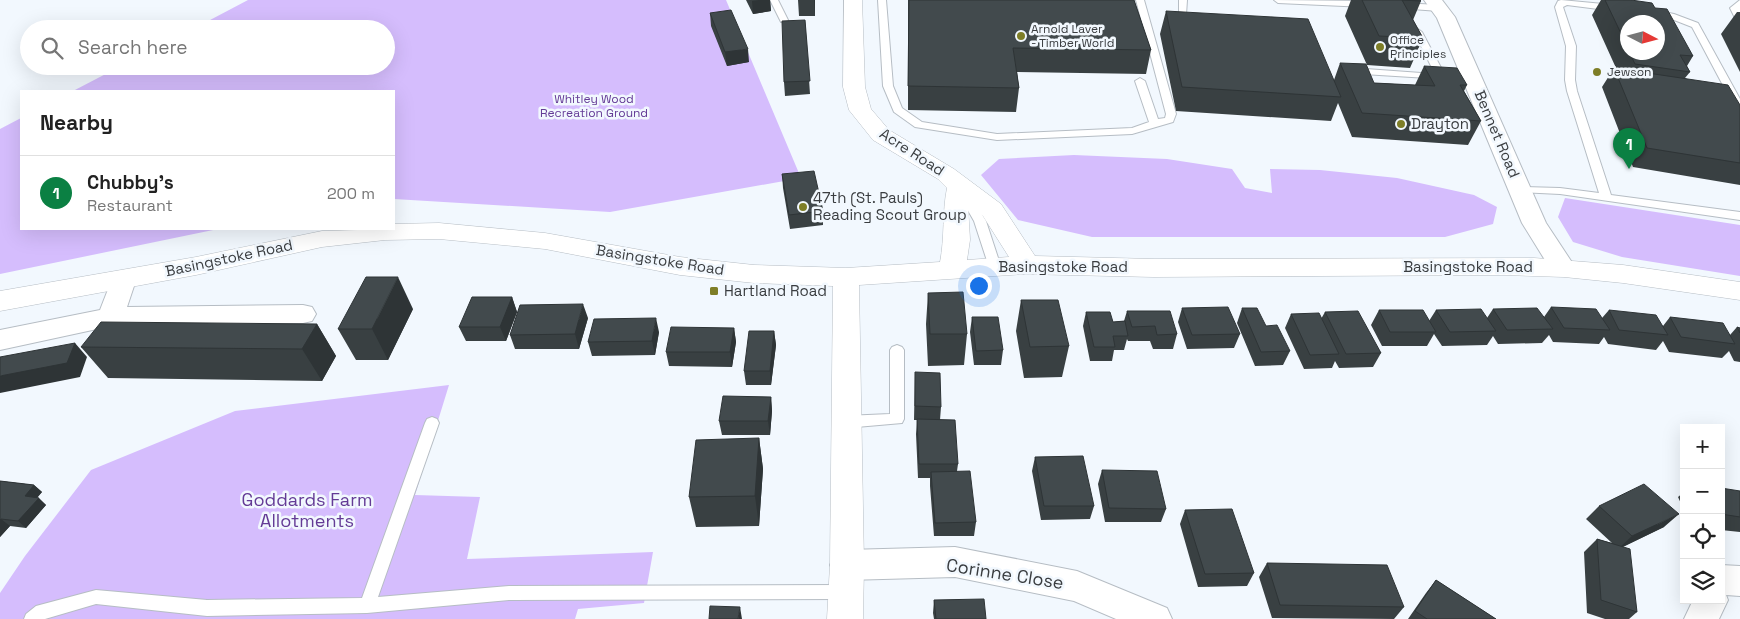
<!DOCTYPE html>
<meta charset="utf-8">
<style>
:root{--surface:#fff;--page:#f2f2f2;--text:#222;--muted:#767676;--line:#e0e0e0;--accent:#0b8043}
body{margin:0;font-family:"Space Grotesk",sans-serif;background:var(--page);color:var(--text)}
.controls{position:absolute;right:15px;bottom:15px;display:grid;overflow:hidden;border-radius:0px;box-shadow:0 5px 20px #0002}
.controls button{width:45px;height:45px;display:grid;place-items:center;padding:0;border:0;border-bottom:1px solid var(--line);background:var(--surface);color:var(--text);font:25px sans-serif}
.compass{position:absolute;left:1620px;top:15px;width:45px;height:45px;border-radius:50%;background:var(--surface);box-shadow:0 5px 20px #0002;rotate:96deg}
.you{position:absolute;left:978px;top:285px;width:18px;height:18px;margin:-12px;border:4px solid #fff;border-radius:50%;background:#1a73e8;box-shadow:0 0 0 8px #1a73e833}
.badge{display:grid;place-items:center;width:32px;height:32px;border-radius:50%;background:var(--accent);color:#fff;font-size:16px;font-weight:700}
.pin{position:absolute;translate:-50% -41px;filter:drop-shadow(0 1px 2px #0008)}
.pin::after{content:'';position:absolute;top:26px;width:18px;height:15px;background:inherit;clip-path:polygon(0 0,100% 0,50% 100%)}
.list{margin:0;padding:0;list-style:none}
h2{display:flex;justify-content:space-between;align-items:center;height:65px;margin:0;padding:0 20px;font-size:21px}
h2 small{font-size:16px;font-weight:400;color:var(--muted)}
.list li{display:grid;grid-template-columns:32px 1fr auto;gap:15px;align-items:center;box-sizing:border-box;height:75px;padding:0 20px;border-top:1px solid var(--line)}
.list b{display:block;font-size:19px;white-space:nowrap}
.list p{margin:0;font-size:16px;white-space:nowrap;color:var(--muted)}
.list em{font-size:16px;font-style:normal;color:var(--muted)}
.icon{flex:none;width:28px;height:28px;fill:none;stroke:currentColor;stroke-width:2;stroke-linecap:round;stroke-linejoin:round}
.map{position:relative;flex:none;width:1740px;height:619px;overflow:hidden}
.search{position:absolute;background:var(--surface);box-shadow:0 5px 20px #0002;left:20px;top:20px;width:375px;height:55px;display:flex;align-items:center;gap:12px;box-sizing:border-box;padding:0 18px;border-radius:28px;color:var(--muted);font-size:19px}
.panel{position:absolute;background:var(--surface);box-shadow:0 5px 20px #0002;left:20px;top:90px;width:375px;height:140px;border-radius:0px}
.map>svg:first-child{display:block}
.green{fill:#d5bdfd}
.lines{fill:none;stroke-linecap:round;stroke-linejoin:round}
.lane-casing{stroke:#b6bdc4;stroke-width:2}
.street-casing{stroke:#b6bdc4;stroke-width:2}
.secondary-casing{stroke:#b6bdc4;stroke-width:1}
.lane{fill:#fff;fill-rule:evenodd}
.street{fill:#fff;fill-rule:evenodd}
.secondary{fill:#fff;fill-rule:evenodd}
.wall{fill:#394042;fill-rule:evenodd}
.shaded-wall{fill:#2e3436}
.building{fill:#424a4d;stroke:#2e3436}
.poi-dot{fill:#7e7e27;stroke:#f2f8fe;stroke-width:2}
.labels{text-anchor:middle;stroke-width:5;stroke-linejoin:round;paint-order:stroke}
.far-poi-label{font-size:12px;fill:#3a3d40;stroke:#f2f8fe;text-anchor:start}
.far-park-label{font-size:12px;fill:#643b96;stroke:#f2f8fe}
.poi-label{font-size:15px;fill:#3a3d40;stroke:#f2f8fe;text-anchor:start}
.street-label{font-size:15px;fill:#3a3d40;stroke:#f2f8fe}
.near-park-label{font-size:18px;fill:#643b96;stroke:#f2f8fe}
.near-street-label{font-size:18px;fill:#3a3d40;stroke:#f2f8fe}
</style>
<div class="map">
<svg width="1740" height="619" viewBox="0 0 1740 619">
<rect width="100%" height="100%" fill="#f2f8fe"/>
<path class="green" d="M248 0H726L801 178 610 212 394 199V91H73L121 66H386V29H193Z
M21 118V229H218L0 274V129Z
M1074 155 1167 159 1232 169 1245 188 1272 193 1270 169 1320 170 1397 178 1474 195 1497 207 1493 224 1445 237H1092L1018 220 981 175 999 159Z
M1565 198 1740 225V276L1622 257 1573 242 1558 217Z
M449 385 415 495 480 497 467 559 653 552 644 603 578 609 575 619H0V593L25 556 91 470 235 411Z"/>
<g class="lines">
<g class="lane-casing">
<path id="lane" d="M770 0H778L788 20 787 22H781Z
M878 0H886L893 86 902 108 922 122 997 134 1132 128 1149 122 1135 81 1140 78 1145 81 1158 119 1165 118 1166 114 1136 0H1144L1176 114 1173 122 1132 134 997 140 915 127 894 112 883 86Z
M1179 0H1187L1186 15 1179 13Z
M1274 0 1366 1 1370 4 1366 7 1278 3Z
M1561 0 1614 5 1618 8 1614 11 1567 5 1563 7 1576 46 1575 80 1577 91 1611 195 1740 212V220L1560 194 1516 192 1515 190 1516 188 1520 187 1560 188 1599 193 1567 91 1565 80 1566 46 1555 7 1558 1Z
M1740 0V23L1737 22 1730 8Z
M1401 3 1439 5 1443 8 1439 11 1398 8 1397 6Z
M1654 10 1674 14 1698 23 1740 99V111L1735 108 1692 27 1669 18 1651 15V11Z
M1418 29 1422 32 1446 77 1444 79 1363 74V70L1366 69 1435 74 1414 32Z
M963 190 967 191 986 221 1001 267 999 270H991L989 267 974 221 958 193Z
M897 345 902 347 904 350V419L902 423 845 428 840 426 838 422 840 418 845 416 890 414V350L892 347Z
M432 417 437 419 439 423 378 597 509 586 845 585 851 587 853 592 851 597 845 599 509 600 367 613 207 616 96 604 45 619H24L26 614 36 606 96 590 207 600 362 598 425 423 427 419Z"/>
</g>
<g class="street-casing">
<path id="street" d="M1424 0H1442L1455 17 1546 223 1575 267 1571 273 1562 275 1553 273 1522 223 1437 18Z
M123 271 132 274 136 280 127 307 303 305 312 307 316 314 312 321 303 323 111 326 0 350V330L100 310 114 274Z
M955 547 1077 571 1167 608 1172 619H1116L1074 601 955 577 847 580 835 575 830 565 835 555 847 550Z
M1721 565 1740 566V596L1726 595 1728 600 1719 619H1684L1693 600H1721Z"/>
</g>
<g class="secondary-casing">
<path id="secondary" d="M844 0H862L865 87 871 109 889 130 954 169 1001 204 1035 256 1154 259 1534 258 1623 265 1740 282V300L1623 283 1564 277 1504 275 1154 277 1025 274 859 285 864 565 863 619H827L830 565 833 286 754 283 680 275 545 249 439 239 385 240 322 247 196 275 0 311V291L196 257 322 231 394 229V224L439 223 545 233 680 257 754 265 846 268 940 262C945 237 942 212 947 188L938 179 873 140 849 110 843 87ZM968 204 983 216 1009 257 967 260 970 240Z"/>
</g>
<use href="#lane" class="lane"/>
<use href="#street" class="street"/>
<use href="#secondary" class="secondary"/>
</g>
<path class="wall" d="M746 0H770L771 11 753 14Z
M798 0H815V16H799Z
M908 0H1134L1151 50 1146 74 1017 72 1019 88 1016 112 908 110Z
M1351 0H1420L1421 1 1413 20 1423 38 1410 68 1367 65 1345 16Z
M1601 0H1631L1655 8 1693 56 1687 66 1690 72 1685 78 1740 105V185L1633 167 1602 87 1614 68H1616L1592 15ZM1628 22 1658 52H1628Z
M1166 11 1334 80 1340 63 1374 83 1415 85 1424 66 1467 85 1464 91 1481 121 1468 145 1352 137 1338 103 1331 121 1176 111 1160 34Z
M1737 12H1740V72L1721 34Z
M710 13 749 62 727 66 711 26Z
M805 20 810 94 785 96 784 82Z
M782 174 823 211V225L790 229 783 188Z
M928 293 967 334 964 365 928 366 926 324Z
M512 297 517 312 506 341H466L459 327Z
M1021 300 1069 346 1062 377 1024 378 1016 331Z
M1551 307 1602 318 1609 310 1663 326 1670 317 1730 335 1737 327 1740 328V362L1734 361 1729 351 1722 358 1669 352 1663 341 1656 350 1608 344 1604 337 1599 344 1553 342 1549 335 1542 343 1498 344 1493 336 1487 345 1442 346 1434 334 1427 346H1382L1371 325 1379 310 1429 321 1436 310 1487 318 1493 309 1544 317Z
M1182 308 1240 334 1234 348 1187 349 1178 322Z
M1242 308 1266 326 1290 351 1283 365 1255 366 1237 323Z
M413 309 388 360H356L338 329Z
M1127 311 1177 334 1173 349H1153L1150 341H1128L1127 339 1124 350H1114L1112 361H1090L1083 326 1086 312 1113 322 1124 321Z
M1325 312 1381 353 1373 367 1339 368 1335 361 1332 368 1304 369 1285 328 1291 314 1321 319Z
M972 317 1003 350 1001 365H974L970 332Z
M588 318 579 349H515L510 335Z
M317 324 336 356 322 381 108 378 81 347Z
M734 328 736 342 732 367 669 366 666 352Z
M774 331 776 345 771 385H746L744 371Z
M659 332 655 355 592 356 588 342Z
M915 372 941 407 940 420 958 464 957 471 976 522 974 536H934L930 486V478H918L916 434 917 420H914Z
M771 397 772 411 770 435H722L719 421Z
M759 438 763 469 759 526 696 527 689 497Z
M1035 457 1094 506 1090 519 1041 520 1032 471Z
M1102 470 1166 509 1161 522H1105L1098 484Z
M0 481 34 485 42 492 37 497 46 505 26 528 10 526 0 537Z
M1721 488 1740 517V532L1721 530Z
M1684 492V510L1678 497Z
M1599 506 1664 527 1623 547 1637 612 1629 619H1605L1587 613 1584 552 1597 539 1612 543 1586 519Z
M1185 510 1254 573 1247 586 1198 587 1180 524Z
M1267 563 1404 607 1394 619 1272 618 1259 577Z
M1436 580 1496 619H1408L1426 593Z
M934 600 986 619H934L933 613Z"/>
<path class="shaded-wall" d="M759 0H770L771 11 753 14 752 1Z
M814 0H815V16Z
M748 49 749 62 727 66 725 52Z
M398 277 413 309 388 360 372 329Z
M512 297 517 312 506 341 500 327Z
M583 304 588 318 579 349 575 334Z
M656 318 659 332 655 355 652 341Z
M317 324 336 356 322 381 302 349Z
M734 328 736 342 732 367 730 352Z
M774 331 776 345 771 385 770 371Z
M75 343 87 357 80 377 0 393V376Z
M771 397 772 411 770 435 768 421Z
M759 438 763 469 759 526 755 496Z
M34 485 42 492 33 503 25 496Z
M39 498 46 505 26 528 18 521Z
M1679 514 1664 527 1618 549 1632 536Z
M1 519 10 526 0 537V520Z
M740 607 742 619H738Z"/>
<path class="building" d="M909 0H1134L1151 50 1013 48 1019 88 908 86Z
M1362 0H1420L1421 1 1402 0 1423 38 1379 36Z
M1605 0H1631L1652 3 1655 8 1667 9 1693 56 1680 55 1690 72 1635 64 1629 52H1658V22H1628V48Z
M731 10 748 49 725 52 710 13Z
M1166 11 1308 19 1341 97 1182 87Z
M805 20 810 81 784 82 782 21Z
M1340 63 1366 64 1374 83 1435 86 1424 66 1457 68 1467 85H1460L1481 121 1362 113Z
M1614 68 1728 85 1740 105V163L1647 148Z
M814 171 823 211 789 215 782 174Z
M366 277H398L372 329H338Z
M963 292 967 334H930L928 293Z
M472 297H512L500 327H459Z
M1021 300H1058L1069 346 1030 347Z
M583 304 575 334 510 335 520 305Z
M1228 307 1240 334 1192 335 1182 308Z
M1551 307 1596 309 1610 330 1564 328Z
M1242 308H1257L1266 326 1277 325 1290 351 1261 352Z
M1537 308 1553 329 1507 330 1493 309Z
M1481 309 1496 331 1450 332 1436 310Z
M1379 310H1423L1436 332H1390Z
M1609 310 1656 315 1668 335 1619 330Z
M1127 311H1170L1177 334 1157 335 1155 326 1132 327Z
M1358 311 1381 353 1346 354 1325 312Z
M1086 312H1110L1113 322 1125 321 1128 336H1113L1115 347H1094Z
M1319 313 1339 354 1310 355 1291 314Z
M972 317H998L1003 350 976 351Z
M1670 317 1723 323 1735 344 1681 337Z
M656 318 652 341 588 342 594 319Z
M101 322 317 324 302 349 81 347Z
M671 327 734 328 730 352H666Z
M1737 327 1740 328V333Z
M749 331H774L770 371H744Z
M75 343 67 363 0 376V357Z
M915 372 940 373 941 407 915 406Z
M723 396 771 397 768 421H719Z
M917 419 955 420 958 464H919Z
M759 438 755 496 689 497 696 440Z
M1083 456 1094 506H1044L1035 457Z
M1102 470 1157 471 1166 509 1109 508Z
M970 471 976 522 935 523 931 472Z
M0 481 34 485 25 496 39 498 18 521 1 519 0 520Z
M1644 484 1679 514 1632 536 1599 506Z
M1721 488 1740 491V517L1721 514Z
M1232 509 1254 573 1205 574 1185 510Z
M1597 539 1630 549 1637 612 1601 600Z
M1267 563 1387 565 1404 607 1280 605Z
M1436 580 1496 619H1427L1415 611Z
M984 599 986 619H936L934 600Z
M710 606 740 607 738 619H709Z"/>
<g class="poi-dot">
<circle cx="1021" cy="36" r="5"/>
<circle cx="1380" cy="47" r="5"/>
<circle cx="1597" cy="72" r="5"/>
<circle cx="1401" cy="124" r="5"/>
<circle cx="803" cy="207" r="5"/>
<rect x="709" y="286" width="10" height="10" rx="2.5"/>
</g>
<g class="labels">
<g class="far-poi-label">
<text x="1031" y="33">Arnold Laver<tspan x="1031" dy="14">- Timber World</tspan></text>
<text x="1390" y="44">Office<tspan x="1390" dy="14">Principles</tspan></text>
<text x="1607" y="76">Jewson</text>
</g>
<g class="far-park-label">
<text x="594" y="103">Whitley Wood<tspan x="594" dy="14">Recreation Ground</tspan></text>
</g>
<g class="poi-label">
<text x="1411" y="129">Drayton</text>
<text x="813" y="203">47th (St. Pauls)<tspan x="813" dy="17">Reading Scout Group</tspan></text>
<text x="724" y="296">Hartland Road</text>
</g>
<g class="street-label">
<text transform="translate(1497 134) rotate(67)" y="5">Bennet Road</text>
<text transform="translate(912 152) rotate(33)" y="5">Acre Road</text>
<text transform="translate(229 258) rotate(-12)" y="5">Basingstoke Road</text>
<text transform="translate(660 260) rotate(9)" y="5">Basingstoke Road</text>
<text x="1063" y="272">Basingstoke Road</text>
<text x="1468" y="272">Basingstoke Road</text>
</g>
<g class="near-park-label">
<text x="307" y="506">Goddards Farm<tspan x="307" dy="21">Allotments</tspan></text>
</g>
<g class="near-street-label">
<text transform="translate(1005 574) rotate(9)" y="6">Corinne Close</text>
</g>
</g>
</svg>
<div class="controls">
<button>+</button>
<button>−</button>
<button><svg class="icon" aria-label="locate" viewBox="0 0 24 24"><circle cx="12" cy="12" r="6"/><path d="M12 2v4M12 18v4M2 12h4M18 12h4"/></svg></button>
<button><svg class="icon" aria-label="layers" viewBox="0 0 24 24"><path d="M12 4l9 5-9 5-9-5zM3 14l9 5 9-5"/></svg></button>
</div>
<svg class="compass" viewBox="-18 -18 36 36"><path d="M0-13l5 13h-10z" fill="#e53935"/><path d="M0 13l5-13h-10z" fill="#767676"/></svg>
<div class="you"></div>
<div class="pin badge" style="left:1629px;top:169px">1</div>
<div class="search"><svg class="icon" aria-label="search" viewBox="0 0 24 24"><circle cx="10" cy="10" r="6"/><path d="M15 15l6 6"/></svg>Search here</div>
<section class="panel">
<h2>Nearby<small></small></h2>
<ul class="list">
<li><span class="badge">1</span><div><b>Chubby's</b><p>Restaurant</p></div><em>200 m</em></li>
</ul>
</section>
</div>
